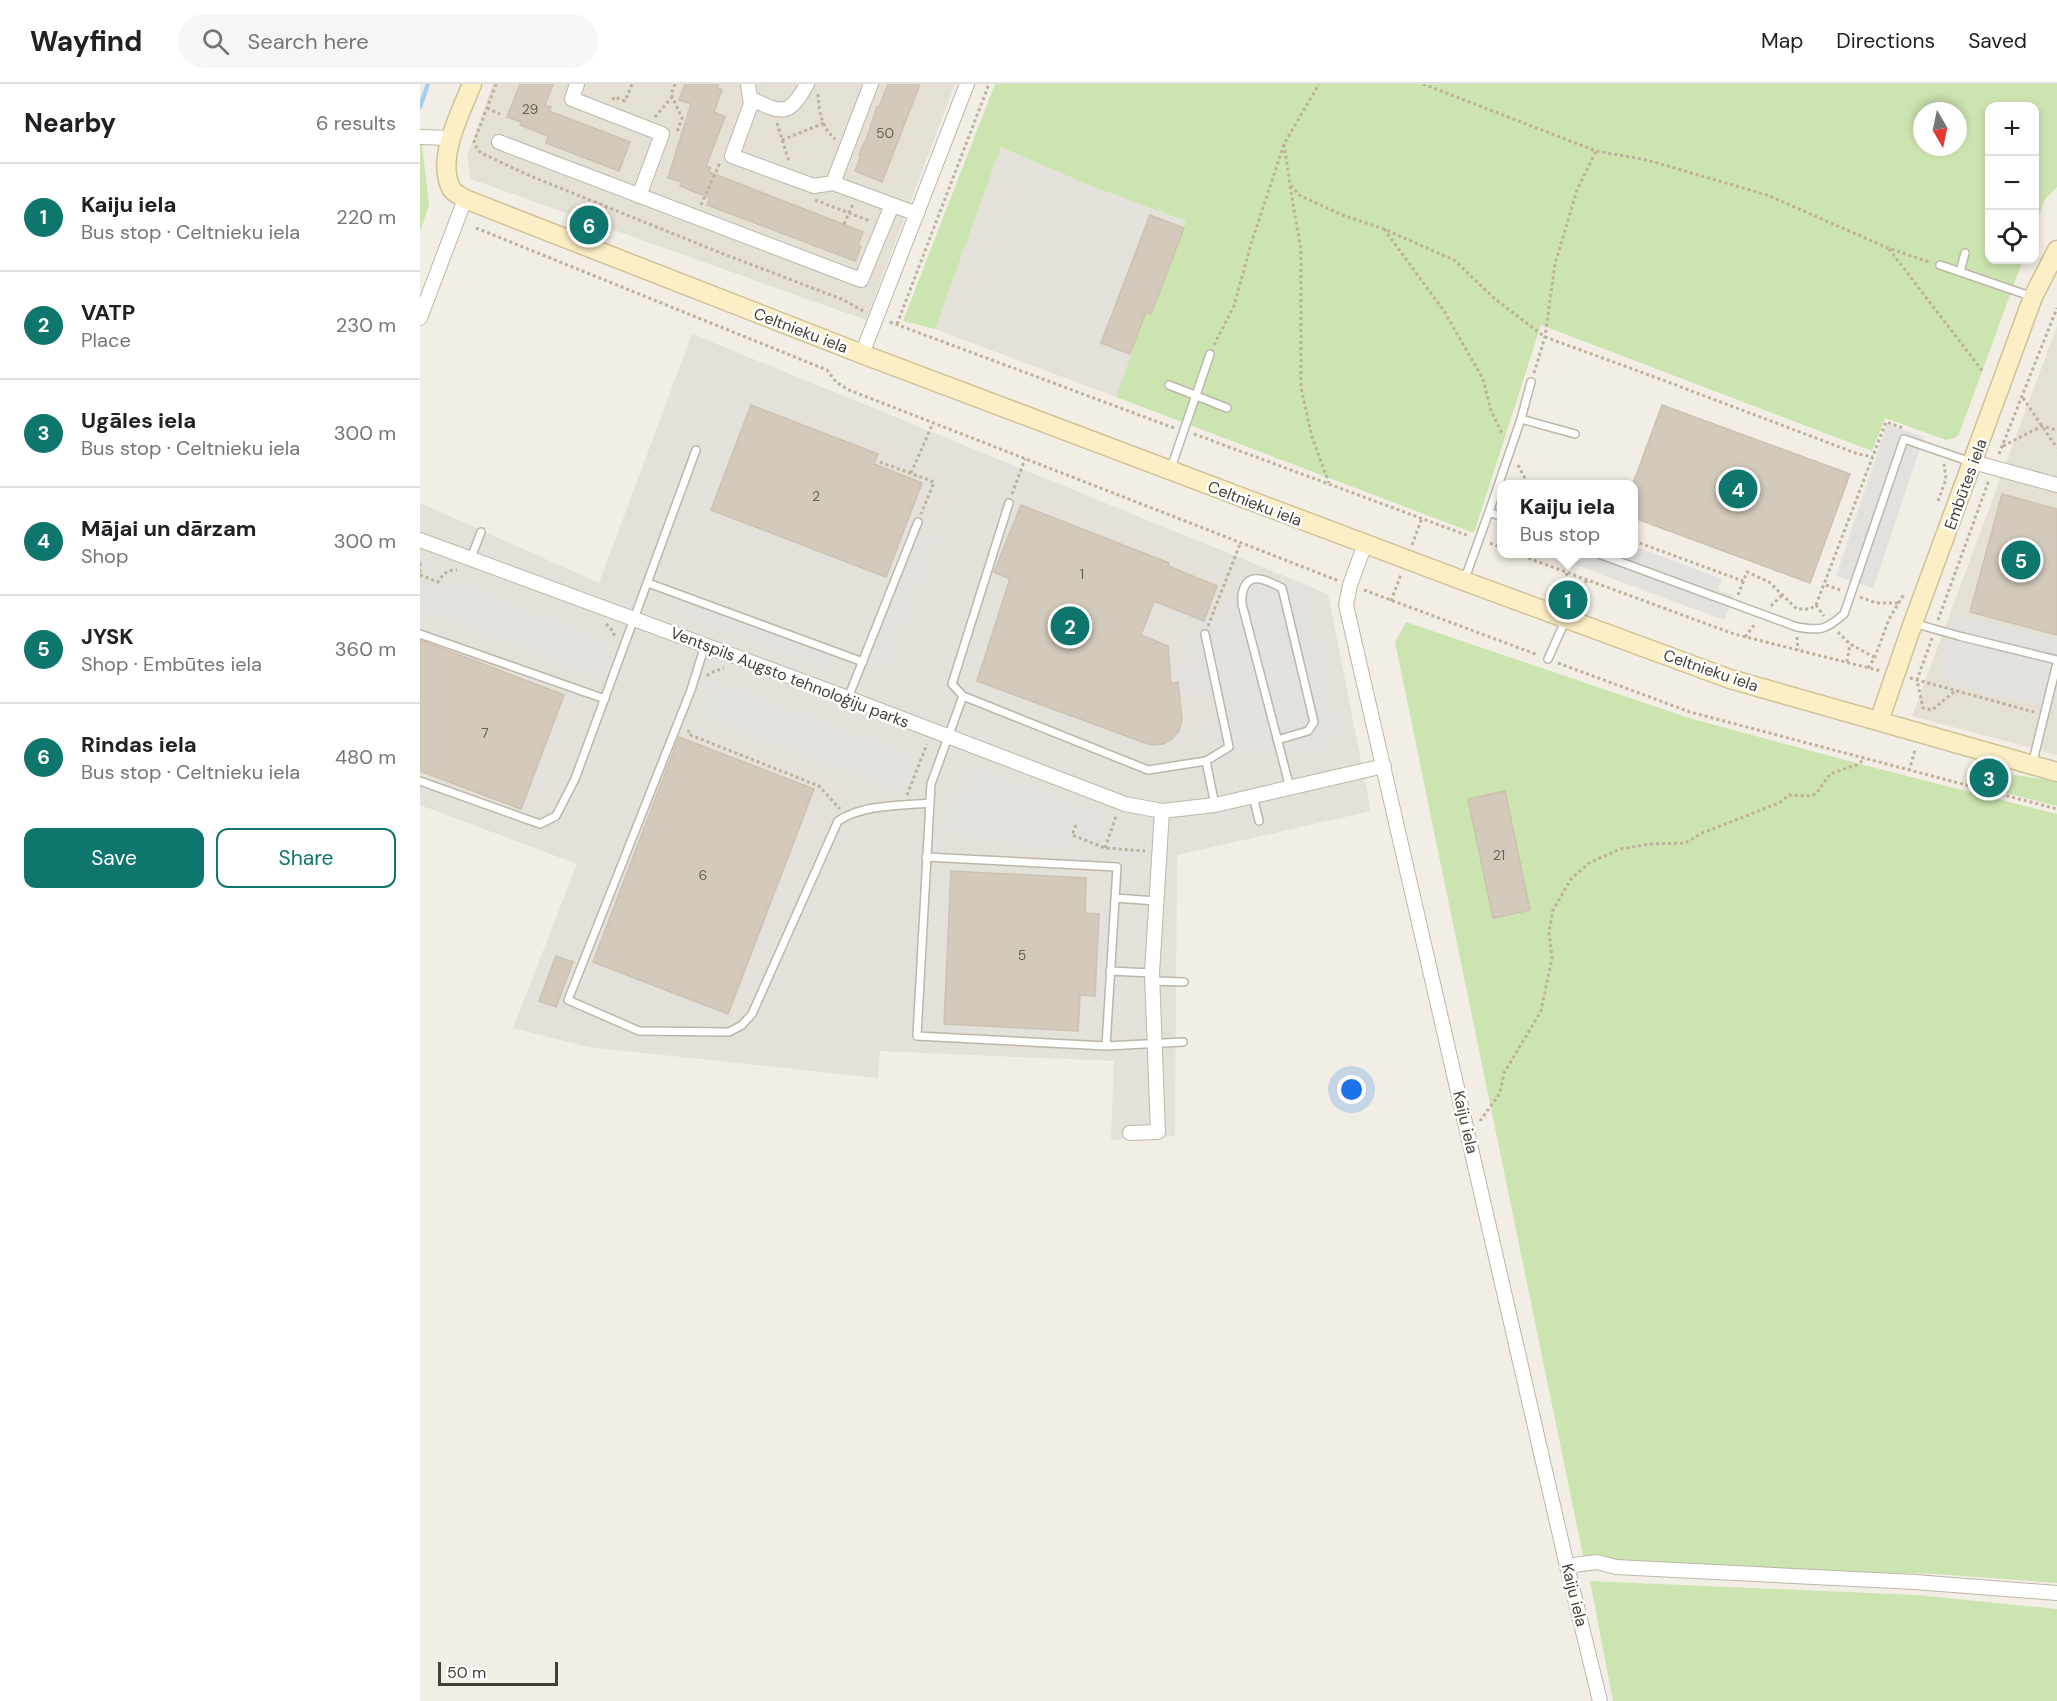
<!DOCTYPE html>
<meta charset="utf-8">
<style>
:root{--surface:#fff;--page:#f6f6f6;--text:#202124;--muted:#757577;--line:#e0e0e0;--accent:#0f766e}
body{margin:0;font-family:"DM Sans",sans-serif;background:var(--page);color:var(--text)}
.controls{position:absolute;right:18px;top:18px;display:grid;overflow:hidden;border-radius:12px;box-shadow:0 3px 9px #0003}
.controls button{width:54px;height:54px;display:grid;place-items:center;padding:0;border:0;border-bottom:2px solid var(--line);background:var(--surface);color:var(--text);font:30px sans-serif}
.compass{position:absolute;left:1493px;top:18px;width:54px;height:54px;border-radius:50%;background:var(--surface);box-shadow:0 3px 9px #0003;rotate:171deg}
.scale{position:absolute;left:18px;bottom:15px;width:120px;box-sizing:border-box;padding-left:6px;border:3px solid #443e35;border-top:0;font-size:16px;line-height:21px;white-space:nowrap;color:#443e35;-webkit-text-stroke:4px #fff;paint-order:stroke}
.you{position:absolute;left:932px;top:1006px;width:21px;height:21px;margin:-15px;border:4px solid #fff;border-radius:50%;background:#1a73e8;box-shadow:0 0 0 9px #1a73e833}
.badge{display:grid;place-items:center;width:39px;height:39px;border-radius:50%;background:var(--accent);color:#fff;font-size:20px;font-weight:700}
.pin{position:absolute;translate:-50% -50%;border:3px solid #fff;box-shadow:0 2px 6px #0006}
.popup{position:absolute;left:1077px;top:396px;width:141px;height:78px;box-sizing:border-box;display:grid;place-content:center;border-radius:12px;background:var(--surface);filter:drop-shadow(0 2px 4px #0005);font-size:20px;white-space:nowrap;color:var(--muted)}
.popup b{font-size:22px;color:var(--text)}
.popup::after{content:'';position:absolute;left:50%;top:100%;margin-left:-12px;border:12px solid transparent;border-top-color:var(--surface)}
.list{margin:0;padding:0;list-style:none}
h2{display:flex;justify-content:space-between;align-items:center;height:78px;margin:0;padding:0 24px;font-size:26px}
h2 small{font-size:20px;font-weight:400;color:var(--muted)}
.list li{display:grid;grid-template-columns:39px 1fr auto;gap:18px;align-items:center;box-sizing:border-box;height:108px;padding:0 24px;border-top:2px solid var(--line)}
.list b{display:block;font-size:22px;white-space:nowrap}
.list p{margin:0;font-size:20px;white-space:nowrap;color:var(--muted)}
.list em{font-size:20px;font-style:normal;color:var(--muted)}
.actions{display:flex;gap:12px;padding:18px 24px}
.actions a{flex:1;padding:14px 0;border:2px solid var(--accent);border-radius:12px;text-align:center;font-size:21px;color:var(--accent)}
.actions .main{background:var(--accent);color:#fff}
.icon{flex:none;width:33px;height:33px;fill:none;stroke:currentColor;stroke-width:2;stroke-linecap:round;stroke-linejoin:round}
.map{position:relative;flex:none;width:1637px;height:1617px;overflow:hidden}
header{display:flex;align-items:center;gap:36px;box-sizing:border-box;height:84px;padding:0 30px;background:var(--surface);border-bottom:2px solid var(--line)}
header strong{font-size:28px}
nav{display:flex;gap:33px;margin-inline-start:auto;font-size:21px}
.search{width:420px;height:54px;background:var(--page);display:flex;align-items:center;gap:15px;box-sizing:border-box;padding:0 21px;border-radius:33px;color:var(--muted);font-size:22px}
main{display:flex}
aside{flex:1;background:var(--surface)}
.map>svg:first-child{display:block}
.residential{fill:#e5e0d4}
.industrial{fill:#e4e0da}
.green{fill:#cce4b0;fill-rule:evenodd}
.parking{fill:#e3e1dd}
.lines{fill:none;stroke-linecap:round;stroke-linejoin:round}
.stream{stroke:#a4ceec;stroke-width:4.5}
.building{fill:#d3cabb;stroke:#cdc1af;stroke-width:1.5}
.lane-casing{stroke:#bdb6a8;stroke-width:10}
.street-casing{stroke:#bdb6a8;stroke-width:16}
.secondary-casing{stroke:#d0c197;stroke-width:21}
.path{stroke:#beb19a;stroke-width:3;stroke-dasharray:3 3;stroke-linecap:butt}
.lane{stroke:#fff;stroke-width:7}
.street{stroke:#fff;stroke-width:14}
.secondary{stroke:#fcefc5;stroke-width:18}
.labels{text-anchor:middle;stroke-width:5;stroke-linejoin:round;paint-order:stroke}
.number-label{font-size:14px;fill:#686156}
.street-label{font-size:16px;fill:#443e35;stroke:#fff}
</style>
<header>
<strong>Wayfind</strong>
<div class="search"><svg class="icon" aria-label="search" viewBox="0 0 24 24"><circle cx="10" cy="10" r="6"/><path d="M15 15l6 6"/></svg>Search here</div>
<nav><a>Map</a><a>Directions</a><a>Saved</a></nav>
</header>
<main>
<aside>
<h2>Nearby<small>6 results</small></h2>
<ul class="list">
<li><span class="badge">1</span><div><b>Kaiju iela</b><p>Bus stop · Celtnieku iela</p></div><em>220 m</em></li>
<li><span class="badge">2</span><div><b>VATP</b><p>Place</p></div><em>230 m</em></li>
<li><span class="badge">3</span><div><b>Ugāles iela</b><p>Bus stop · Celtnieku iela</p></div><em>300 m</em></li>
<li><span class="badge">4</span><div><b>Mājai un dārzam</b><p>Shop</p></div><em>300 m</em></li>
<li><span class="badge">5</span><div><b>JYSK</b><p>Shop · Embūtes iela</p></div><em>360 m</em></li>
<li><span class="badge">6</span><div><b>Rindas iela</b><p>Bus stop · Celtnieku iela</p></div><em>480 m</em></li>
</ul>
<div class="actions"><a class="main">Save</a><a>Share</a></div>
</aside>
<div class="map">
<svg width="1637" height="1617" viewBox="0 0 1637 1617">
<rect width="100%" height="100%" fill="#f2eee5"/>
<path class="residential" d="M73 0H535L446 236 51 95 47 72Z
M1637 242V671L1492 632Z"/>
<path class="industrial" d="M581 63 666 100 767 137 731 230 726 228 696 313 515 245Z
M272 250 908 510 951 727 757 771 755 1052 691 1056 694 977 460 967 458 994 168 963 93 944 157 780 0 721V419L179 499Z"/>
<path class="green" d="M575 0H1637V103L1624 117 1615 144 1614 22H1570V176H1603L1539 350 1535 354 1526 356 1465 334 1452 367 1121 241 1054 449 696 313 726 228 731 229 766 137 666 100 581 63 515 245 483 237ZM1502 27H1538V63H1502Z
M0 43 9 121 0 148Z
M986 538 1269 634 1444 681 1637 730V1499L1515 1490 1165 1481 975 558Z
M1581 689 1637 697V722L1578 707Z
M1170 1497 1497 1511 1637 1525V1617H1193Z"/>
<path class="parking" d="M1467 340 1504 353 1453 504 1416 492Z
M501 448 514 453 465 579 452 574Z
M1214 462 1302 495 1298 506 1314 512 1304 536 1126 470H1214Z
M832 487H839L882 503 914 638 911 653 901 662 877 668 873 655 811 670 782 655 791 640 794 617 792 610 776 613 762 557 778 552 775 540 805 533 803 522 815 519 813 506 815 499 819 493Z
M26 495 191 560 178 594 0 524V497L22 505Z
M260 517 416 576 411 588 255 529Z
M1534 530 1637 555V608L1633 625 1532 601 1526 593 1521 580Z
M291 597 498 675 484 709 278 631Z
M553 683 682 731 672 757 650 749 649 761 536 755V740L523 738 530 708 543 709Z"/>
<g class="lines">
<path class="stream" d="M0 23 8 0"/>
</g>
<path class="building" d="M100 0H133L125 21 131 23 129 27 210 58 199 87 126 59 128 52 100 41 101 38 87 33Z
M265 0H299L297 4 302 6 294 28 305 33 286 82 291 84 289 88 443 148 438 161 441 163 435 177 287 121 290 114 260 102 262 98 248 94 271 20 259 16Z
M468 0H500L462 98 435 87 441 72 439 71 444 59H445L457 23H459Z
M730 131 764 144 731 230 726 228 710 270 681 259Z
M331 321 458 370 454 380 502 399 466 493 291 426Z
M1242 321 1430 390 1390 499 1214 434V397Z
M1582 410 1637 425V551L1550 528Z
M601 421 749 479 748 482 797 502 784 537 734 517 721 551 748 562 751 600 758 598 762 635 759 647 752 655 743 660 733 661 725 659 557 597 590 495 574 488Z
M0 556 144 611 101 725 0 687Z
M259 653 394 705 308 930 173 878Z
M1085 707 1110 826 1073 834 1048 715Z
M531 787 666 794 665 829 679 830 675 912 660 911 658 947 524 940Z
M136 872 153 878 136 923 119 917Z"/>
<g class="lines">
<g class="lane-casing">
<path id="lane" d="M1520 181 1613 213
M1540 188 1545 169
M749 301 807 324
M1101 335 1111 298
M751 384 790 270
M589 419 532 600 543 612 511 700 497 952 686 962 763 958
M1069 428 1101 335 1155 350
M1179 470 1377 543C1400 547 1406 546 1424 530L1484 355 1551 378
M51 474 61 448
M1044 497 1069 428 1082 433
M228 499 443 578
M1493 539 1539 552 1637 576
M0 550 185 615
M785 550 809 663 786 677 795 721
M285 561 271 606 148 916 219 947 309 948 322 941 332 930 418 737C444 720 479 722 510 719
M1128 575 1146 535
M543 612 728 686 786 677
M428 614 498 438
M857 656 888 647 894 638 862 504C855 501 846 495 839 495 824 493 821 509 822 520L870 704
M1612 681 1637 579
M0 697 120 740 136 732 155 695 276 366
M833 712 839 737
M506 773 697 783 686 962
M695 814 736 817
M690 887 732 889
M733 897 764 898"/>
</g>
<g class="street-casing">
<path id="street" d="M157 0 152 15 242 50 219 112
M328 0 331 20 312 72 394 102 413 99 497 130
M330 14C362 30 369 33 387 0
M0 53 31 54
M79 58 441 196 472 121
M413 99 451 0
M0 234 45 115
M442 270 547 0
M1553 378 1637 401
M0 456 428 614 705 720 742 727 795 721 964 682
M945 460 930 501 926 521 1147 1482 1180 1617
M710 1049 738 1048 732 889 742 727
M1147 1482 1177 1478 1196 1483 1215 1484 1495 1498 1637 1509"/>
</g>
<g class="secondary-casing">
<path id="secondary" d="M52 0C41 28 16 74 31 104 33 109 41 112 45 115L442 270 1044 497 1310 595 1637 688
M1459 637 1493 539 1613 213 1637 166"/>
</g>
<path class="path" d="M76 0 54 58 57 65 61 69 108 91 301 169 424 216 445 228
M255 0 251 10 262 34 257 48
M1003 0 1176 67 1227 76 1347 111 1468 164 1509 178
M398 10C399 27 401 43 415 55
M193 16 194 13 205 17 212 0
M67 24 80 30
M235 33 252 13
M357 39 369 78
M362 56 404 39
M864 60 870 100 879 111 922 131 964 145 1034 176 1075 215 1125 253 1240 295 1438 370 1453 373
M870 102 881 166V304L892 353 909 399
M395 116 450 137
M281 121 299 81 302 82
M424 140 433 120
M56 144 407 286 416 298 429 306 919 497
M964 145 1024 227 1063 295 1071 327 1083 351
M1469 165 1564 289
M470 238 754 344
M477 240 569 0
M794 261 814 222 831 160 864 60 899 0
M1114 289 1125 253 1135 180 1157 106 1176 67
M1603 314 1637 364
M774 350 1049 452
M1583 362 1622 342 1637 346
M1579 370 1637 224
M460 378 514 398 501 430
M1098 381 1108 400
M491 389 513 339
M592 410 605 375
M1518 417 1526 395 1524 380
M1214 457 1323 497
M1070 459 1082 464
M992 461 1002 434
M1097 470 1314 550 1461 587
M0 479V491
M1147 489 1139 512 1158 519 1167 495
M0 491 18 498C23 490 27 486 37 486
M1406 501 1423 507
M944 506 1118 571
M1318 511 1327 488 1349 498 1377 525H1390L1396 521 1466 338 1483 344
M1440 513 1456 519H1479
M971 517 981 490
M1396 521 1404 532
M1351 522 1363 510
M1518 536 1569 396
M186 540 194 548V555
M788 542 820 460
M1418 548 1430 560 1454 573
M1325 553 1335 540
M1377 553 1378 566
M1512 554 1497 596 1503 624 1512 626 1535 607
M1427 578 1430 560
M1138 579 1270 628 1637 725
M1448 584 1455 573 1469 535 1484 510
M287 592 290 589 304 584
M1490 594 1614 628
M269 646 268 650 399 702 420 725
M1489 687 1495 666
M1553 703 1558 685 1580 691 1575 709
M487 711 507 660
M656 741 652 751 685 764 725 767
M685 764 696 732
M1060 1037 1080 1009 1084 989 1121 927 1132 874 1129 848 1133 826 1151 795 1169 779 1200 765 1230 760 1265 759 1282 749 1359 719 1369 711 1390 712 1396 710 1410 690 1436 681 1445 675"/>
<use href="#lane" class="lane"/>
<use href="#street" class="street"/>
<use href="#secondary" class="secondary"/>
</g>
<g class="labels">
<g class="number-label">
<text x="110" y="30">29</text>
<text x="465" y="54">50</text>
<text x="396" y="417">2</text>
<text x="662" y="495">1</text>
<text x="65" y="654">7</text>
<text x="1079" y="776">21</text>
<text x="283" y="796">6</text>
<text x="602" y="876">5</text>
</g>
<g class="street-label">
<text transform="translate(381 246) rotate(21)" y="6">Celtnieku iela</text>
<text transform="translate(1545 400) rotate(-70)" y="6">Embūtes iela</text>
<text transform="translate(835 419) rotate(21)" y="6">Celtnieku iela</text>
<text transform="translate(1291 586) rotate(19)" y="6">Celtnieku iela</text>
<text transform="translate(370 593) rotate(21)" y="6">Ventspils Augsto tehnoloģiju parks</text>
<text transform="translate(1046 1038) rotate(77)" y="6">Kaiju iela</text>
<text transform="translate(1155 1511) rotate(76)" y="6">Kaiju iela</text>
</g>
</g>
</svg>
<div class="controls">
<button>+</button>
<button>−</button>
<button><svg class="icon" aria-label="locate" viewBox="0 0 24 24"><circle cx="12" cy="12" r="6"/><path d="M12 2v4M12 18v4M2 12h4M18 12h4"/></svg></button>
</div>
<svg class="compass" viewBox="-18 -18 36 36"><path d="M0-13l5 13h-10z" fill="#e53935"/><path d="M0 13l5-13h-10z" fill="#757577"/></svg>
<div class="scale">50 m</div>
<div class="you"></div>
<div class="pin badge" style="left:1148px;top:516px">1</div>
<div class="popup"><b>Kaiju iela</b>Bus stop</div>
<div class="pin badge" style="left:650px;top:542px">2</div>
<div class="pin badge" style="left:1569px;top:694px">3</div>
<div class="pin badge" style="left:1318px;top:405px">4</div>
<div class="pin badge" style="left:1601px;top:476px">5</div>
<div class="pin badge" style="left:169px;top:141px">6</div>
</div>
</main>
